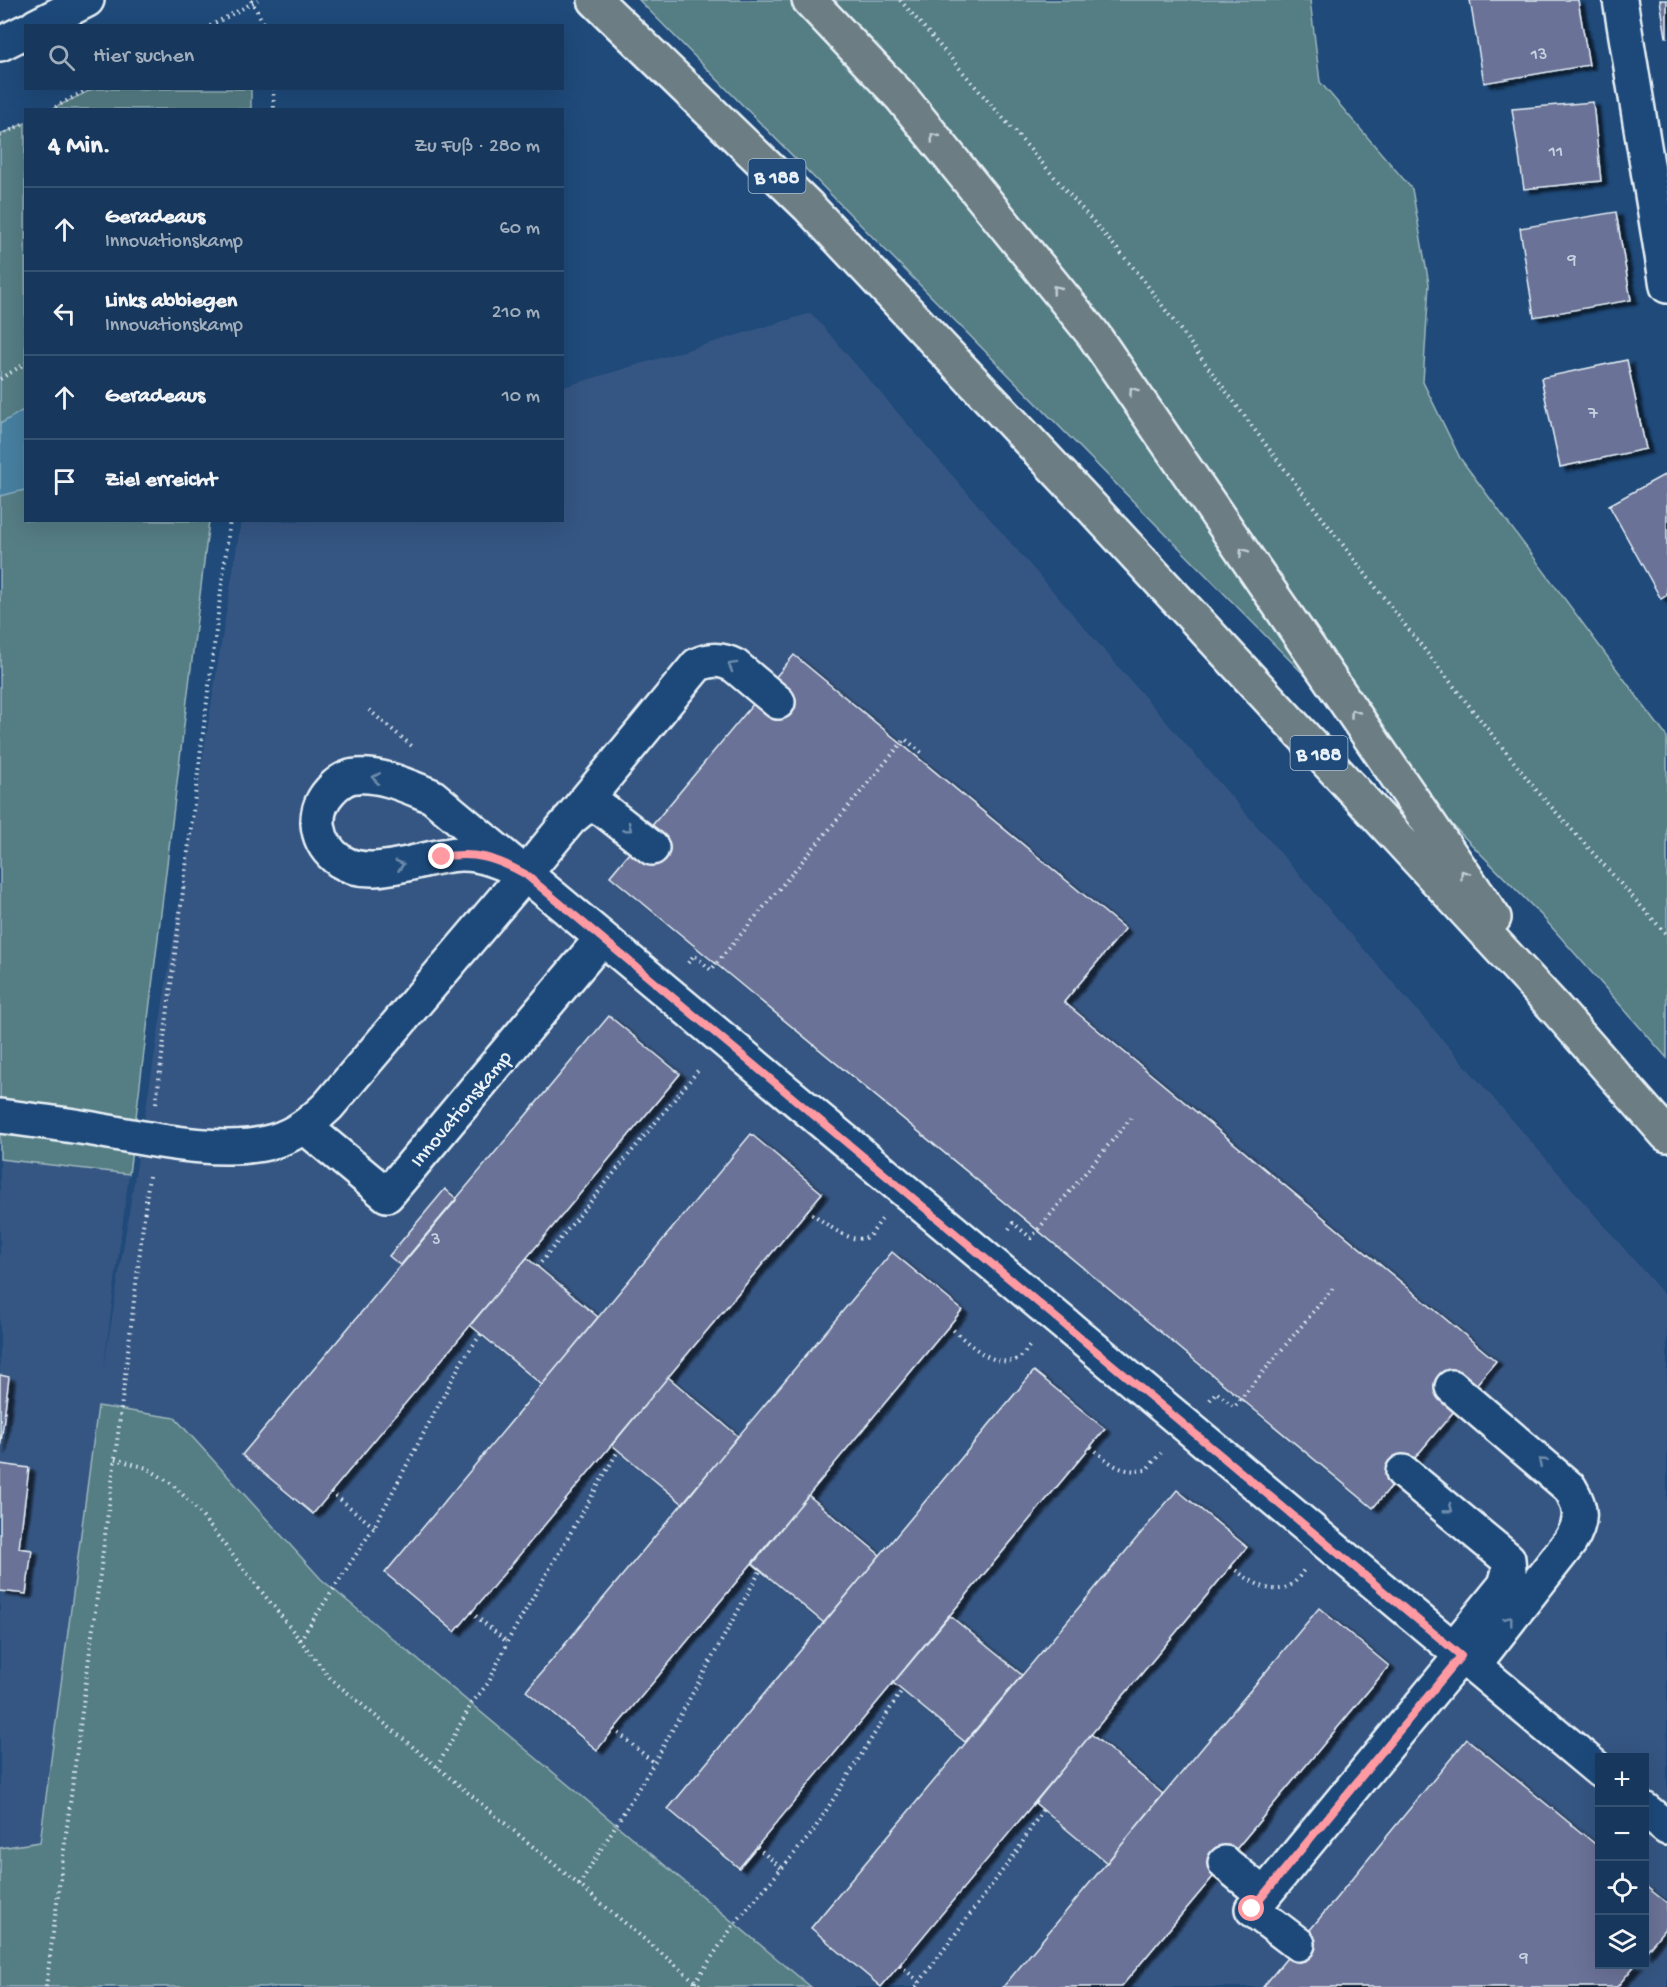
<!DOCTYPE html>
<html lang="de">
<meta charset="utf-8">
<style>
:root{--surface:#17385c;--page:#203f62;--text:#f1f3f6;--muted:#9eacbb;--line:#365272}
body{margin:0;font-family:"Gochi Hand",sans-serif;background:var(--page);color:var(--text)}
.controls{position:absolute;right:18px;bottom:18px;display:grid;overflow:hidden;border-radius:0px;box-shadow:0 6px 24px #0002}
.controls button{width:54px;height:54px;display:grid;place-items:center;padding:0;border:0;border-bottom:2px solid var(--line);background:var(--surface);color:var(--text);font:30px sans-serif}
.stop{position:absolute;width:18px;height:18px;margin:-14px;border:4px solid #ff9aa2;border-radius:50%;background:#fff}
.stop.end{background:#ff9aa2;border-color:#fff;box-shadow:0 2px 6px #0008}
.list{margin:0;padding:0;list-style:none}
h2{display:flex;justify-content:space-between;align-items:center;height:78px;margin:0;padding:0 24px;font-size:26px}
h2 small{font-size:20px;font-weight:400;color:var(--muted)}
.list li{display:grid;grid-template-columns:39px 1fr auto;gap:18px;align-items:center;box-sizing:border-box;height:84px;padding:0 24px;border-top:2px solid var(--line)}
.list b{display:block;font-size:22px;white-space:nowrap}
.list p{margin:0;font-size:20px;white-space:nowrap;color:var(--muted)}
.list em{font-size:20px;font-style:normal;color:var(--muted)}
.icon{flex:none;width:33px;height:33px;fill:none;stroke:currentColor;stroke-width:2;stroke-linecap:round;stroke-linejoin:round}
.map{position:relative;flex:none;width:1667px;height:1987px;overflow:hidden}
.search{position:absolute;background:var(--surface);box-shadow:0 6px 24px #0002;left:24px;top:24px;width:540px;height:66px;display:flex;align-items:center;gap:15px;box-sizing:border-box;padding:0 21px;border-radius:0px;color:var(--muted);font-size:22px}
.panel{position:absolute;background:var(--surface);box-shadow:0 6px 24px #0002;left:24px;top:108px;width:540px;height:414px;border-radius:0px}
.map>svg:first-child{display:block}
.built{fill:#365683;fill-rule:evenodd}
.green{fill:#547d84;stroke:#9eb7be;stroke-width:1.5}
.water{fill:#467fa0;stroke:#87adc3;stroke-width:1.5}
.building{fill:#6a7297;stroke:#e8f1f8;stroke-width:1.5;filter:url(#shadow)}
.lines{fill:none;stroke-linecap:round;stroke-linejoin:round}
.minor-casing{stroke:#e8f1f8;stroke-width:38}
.major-casing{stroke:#e8f1f8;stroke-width:38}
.path{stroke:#e8f1f8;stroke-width:4;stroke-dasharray:1.5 4.5;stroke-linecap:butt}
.minor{stroke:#1f4a7a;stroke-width:33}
.major{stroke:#6c7e84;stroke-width:33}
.oneway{stroke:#c3ced5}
.oneway2{stroke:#6f8dac}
.route{stroke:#ff9aa2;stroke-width:8}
.labels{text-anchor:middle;stroke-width:4.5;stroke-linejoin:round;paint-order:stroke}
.number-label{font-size:18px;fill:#c8d1e0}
.shield{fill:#1f4a7a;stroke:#acbfd2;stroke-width:1.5}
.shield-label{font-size:20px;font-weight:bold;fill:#e8f1f8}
.street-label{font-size:21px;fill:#e8f1f8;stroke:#1f4a7a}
</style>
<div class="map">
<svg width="1667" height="1987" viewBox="0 0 1667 1987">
<defs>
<filter id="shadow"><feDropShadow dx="6" dy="4" stdDeviation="1.5" flood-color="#0009"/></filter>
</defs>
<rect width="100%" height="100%" fill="#1f4a7a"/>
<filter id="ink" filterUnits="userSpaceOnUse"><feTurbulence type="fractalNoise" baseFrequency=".0167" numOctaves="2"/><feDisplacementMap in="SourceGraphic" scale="12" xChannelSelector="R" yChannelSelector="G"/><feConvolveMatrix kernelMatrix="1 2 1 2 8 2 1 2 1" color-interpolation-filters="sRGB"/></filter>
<g filter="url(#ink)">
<path class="built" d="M811 313 1667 1298V1987H811L321 1579 175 1418 98 1406 39 1842 0 1848V1159L129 1174 103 1373 241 521 562 520 563 387ZM1600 1758H1644V1964H1600Z"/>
<path class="green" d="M639 0H1310L1320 82 1412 189 1429 284 1423 382 1460 458 1667 737V1058L1541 915Z
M93 89H251V109H52Z
M25 123 26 520 209 521 129 1174 0 1159V135Z
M98 1406 175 1418 321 1579 811 1987H0V1848L40 1842Z"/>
<path class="water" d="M25 409V490L0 496V424Z"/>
<path class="building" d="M1470 0H1578L1589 65 1484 83Z
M1660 0H1667V37H1666Z
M1593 102 1601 181 1524 189 1512 109Z
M1616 212 1631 300 1534 317 1520 228Z
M1627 360 1646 449 1560 467 1541 378Z
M1664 475 1667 479V595L1661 599 1609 505Z
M794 655 1125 929 1064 1002 1496 1361 1373 1508 610 876Z
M609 1016 680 1074 313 1514 242 1455Z
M751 1134 822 1193 455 1632 385 1573Z
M445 1189 457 1199 401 1266 389 1256Z
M892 1252 962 1310 597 1750 526 1691Z
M527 1258 598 1317 542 1385 470 1325Z
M1034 1371 1105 1429 739 1868 668 1809Z
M0 1375 9 1377 0 1450Z
M668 1377 738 1436 683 1504 612 1445Z
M0 1464 29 1468 19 1548 32 1550 26 1594 0 1591Z
M1177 1490 1247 1547 881 1987 811 1928Z
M808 1495 880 1555 824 1623 753 1564Z
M1319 1608 1389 1666 1121 1987H1003Z
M949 1615 1022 1675 965 1742 893 1683Z
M1091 1734 1163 1794 1107 1863 1035 1803Z
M1467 1739 1600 1848V1964H1636L1617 1987H1263Z
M1644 1885 1667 1903V1926L1644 1954Z"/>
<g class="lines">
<g class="minor-casing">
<path id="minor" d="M1620 0 1667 286
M36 26 87 0
M0 44 26 31
M569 820 585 807H600L652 848
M525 874C505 863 483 853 460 854 425 855 372 882 340 861 316 844 310 813 330 791 337 783 347 776 357 776 383 774 409 787 432 796L1600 1771
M0 1116C29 1120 58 1123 87 1128 140 1137 223 1157 274 1141 297 1134 311 1122 328 1106L525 874 697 665C711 658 722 659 735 666L778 702
M305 1127 387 1195 602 938
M1452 1387 1570 1488C1582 1508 1583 1521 1570 1542L1473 1666
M1403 1472 1508 1559 1509 1571 1505 1585 1453 1649
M1644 1809 1667 1828
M1225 1863 1264 1895 1252 1909 1298 1944
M1264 1895 1461 1656"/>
</g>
<g class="major-casing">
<path id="major" d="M595 0 808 206 1082 497 1556 1009 1667 1135
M809 0 902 98 1093 334 1494 918"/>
</g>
<path class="path" d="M251 0 265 26
M900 0 1138 273 1269 449 1401 620 1537 791 1667 935
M210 26 258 0
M273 88 274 110
M50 110 90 88
M0 136 26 122
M0 379 26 363
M369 710 413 747
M688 963 694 955 711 970 905 739 922 753
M156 1103 230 520
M807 1210C822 1220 853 1249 870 1235 874 1231 878 1224 882 1219
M1009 1229 1013 1223 1031 1238 1131 1118
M537 1267 700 1068
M949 1326C965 1340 995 1372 1019 1358 1024 1355 1028 1347 1032 1343
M1210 1400 1216 1392 1234 1407 1333 1288
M1091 1447C1112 1464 1117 1473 1146 1470L1161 1453
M115 1459 147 1468 172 1484 193 1505 331 1679 702 1987
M331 1492 374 1527
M1231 1567C1247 1578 1270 1598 1291 1585 1296 1582 1300 1575 1304 1570
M471 1612 507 1642
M300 1640 374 1527 462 1361 481 1334
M614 1729 654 1763
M437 1767 472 1703 489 1682 507 1642 618 1451
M757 1847 781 1868
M579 1885 654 1763 760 1571
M900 1965 920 1983
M695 1982 735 1923 812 1833 902 1690
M46 1987 115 1459 149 1176
M916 1987 1017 1851 1043 1809"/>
<use href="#minor" class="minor"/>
<use href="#major" class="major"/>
</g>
<defs><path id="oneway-chevron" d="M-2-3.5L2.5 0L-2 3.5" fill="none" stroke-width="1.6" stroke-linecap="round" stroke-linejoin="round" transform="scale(1.5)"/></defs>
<g class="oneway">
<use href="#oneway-chevron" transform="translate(934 137) rotate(-129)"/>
<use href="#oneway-chevron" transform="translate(1056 289) rotate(-129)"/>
<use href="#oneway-chevron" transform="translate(1133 391) rotate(-125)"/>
<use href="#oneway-chevron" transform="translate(1243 552) rotate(-125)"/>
<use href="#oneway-chevron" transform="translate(1354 713) rotate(-124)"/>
<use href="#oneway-chevron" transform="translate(1464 874) rotate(-124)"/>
</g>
<g class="oneway2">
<use href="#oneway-chevron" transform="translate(732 666) rotate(-151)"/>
<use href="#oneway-chevron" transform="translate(376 778) rotate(-171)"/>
<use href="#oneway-chevron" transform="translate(628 828) rotate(39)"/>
<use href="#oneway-chevron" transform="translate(400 865) rotate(-15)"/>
<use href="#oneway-chevron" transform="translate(1542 1462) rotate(-139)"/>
<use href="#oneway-chevron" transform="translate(1449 1509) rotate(39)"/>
<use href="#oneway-chevron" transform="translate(1509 1620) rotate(-52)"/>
</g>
</g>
<g class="lines" filter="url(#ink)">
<path class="route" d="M442 857C474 851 496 858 525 874L1461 1656 1252 1909"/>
</g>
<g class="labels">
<g class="number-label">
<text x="1539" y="59">13</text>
<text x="1556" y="156">11</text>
<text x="1572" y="264">9</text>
<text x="1593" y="418">7</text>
<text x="436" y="1244">3</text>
<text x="1524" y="1962">9</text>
</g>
<g class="shield">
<rect x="748.5" y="159" width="57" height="34" rx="4.5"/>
<rect x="1290.5" y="736" width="57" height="34" rx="4.5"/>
</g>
<g class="shield-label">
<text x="777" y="183">B 188</text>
<text x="1319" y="760">B 188</text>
</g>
<g class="street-label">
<text transform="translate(460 1108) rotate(-50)" y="7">Innovationskamp</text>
</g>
</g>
</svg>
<div class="controls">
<button>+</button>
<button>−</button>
<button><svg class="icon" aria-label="locate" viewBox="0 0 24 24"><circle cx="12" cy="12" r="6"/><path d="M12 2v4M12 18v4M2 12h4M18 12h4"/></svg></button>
<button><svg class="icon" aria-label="layers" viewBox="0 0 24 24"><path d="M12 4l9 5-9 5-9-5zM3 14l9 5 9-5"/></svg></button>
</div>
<div class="stop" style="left:1252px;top:1909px"></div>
<div class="stop end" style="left:442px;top:857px"></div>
<div class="search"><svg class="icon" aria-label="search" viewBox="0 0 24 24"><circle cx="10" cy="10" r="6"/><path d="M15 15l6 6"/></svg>Hier suchen</div>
<section class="panel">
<h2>4 Min.<small>Zu Fuß · 280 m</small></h2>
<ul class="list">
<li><svg class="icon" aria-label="ahead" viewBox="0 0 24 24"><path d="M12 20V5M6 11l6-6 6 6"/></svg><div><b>Geradeaus</b><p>Innovationskamp</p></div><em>60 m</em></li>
<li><svg class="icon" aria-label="left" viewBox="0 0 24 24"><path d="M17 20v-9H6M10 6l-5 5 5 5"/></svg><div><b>Links abbiegen</b><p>Innovationskamp</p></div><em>210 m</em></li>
<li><svg class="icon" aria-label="ahead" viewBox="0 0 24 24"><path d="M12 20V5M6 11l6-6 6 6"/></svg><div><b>Geradeaus</b></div><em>10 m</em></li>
<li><svg class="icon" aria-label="arrive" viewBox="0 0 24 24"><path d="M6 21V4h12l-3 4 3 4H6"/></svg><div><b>Ziel erreicht</b></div></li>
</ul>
</section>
</div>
